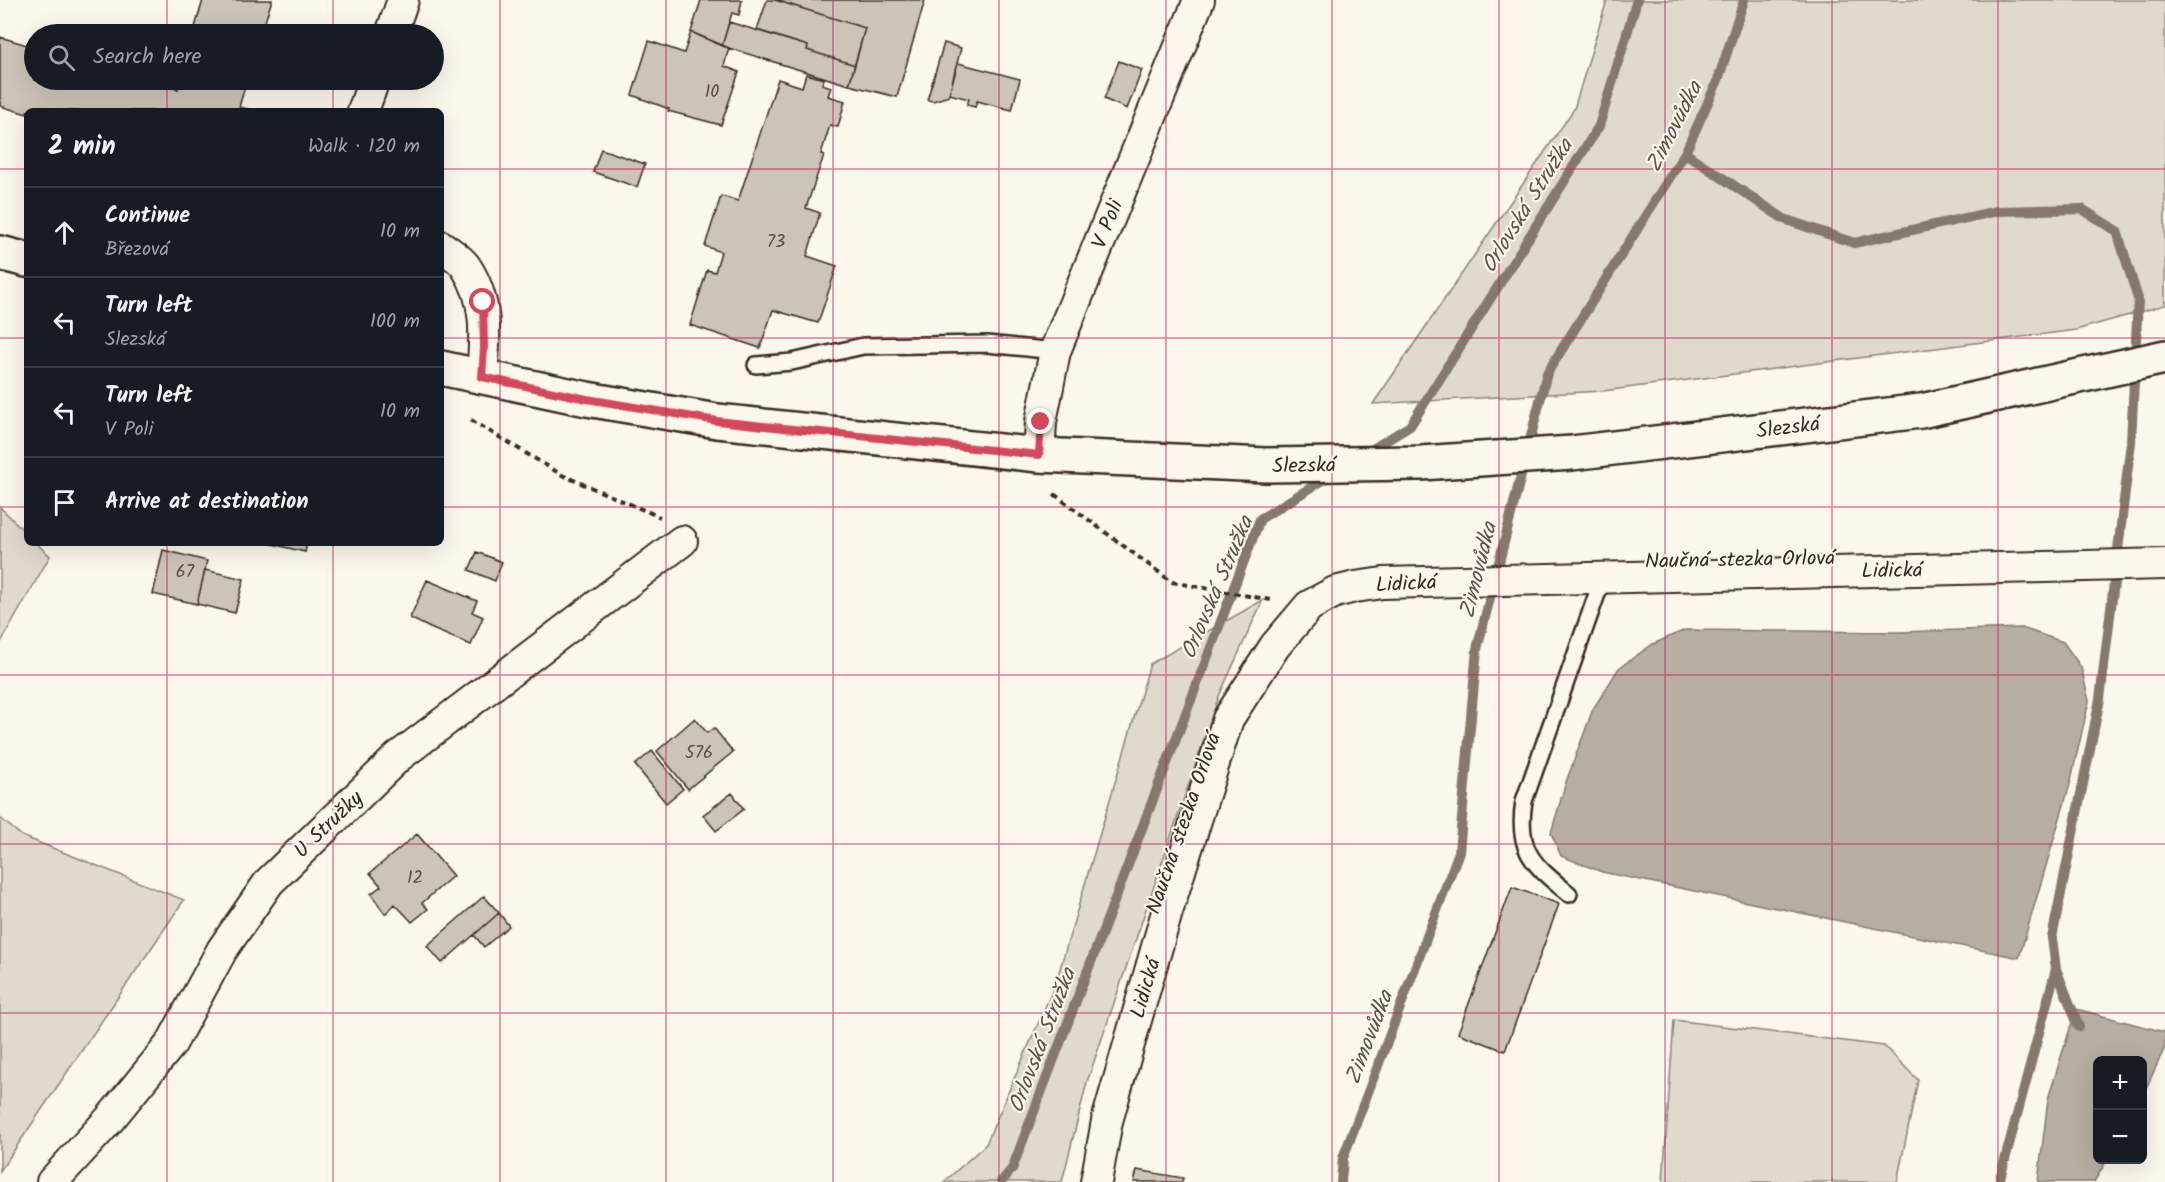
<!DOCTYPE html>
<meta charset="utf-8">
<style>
:root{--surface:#171b24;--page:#242831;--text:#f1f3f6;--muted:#9ea1a6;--line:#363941}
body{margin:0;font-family:Kalam,sans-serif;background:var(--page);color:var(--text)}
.controls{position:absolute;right:18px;bottom:18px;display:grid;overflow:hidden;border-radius:9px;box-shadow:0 6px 24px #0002}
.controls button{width:54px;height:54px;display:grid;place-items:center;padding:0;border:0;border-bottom:2px solid var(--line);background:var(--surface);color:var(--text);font:30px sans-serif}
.stop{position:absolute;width:18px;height:18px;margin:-14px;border:4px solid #d1495b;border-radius:50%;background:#fff}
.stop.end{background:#d1495b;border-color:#fff;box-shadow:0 2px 6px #0008}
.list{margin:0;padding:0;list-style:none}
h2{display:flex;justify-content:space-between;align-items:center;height:78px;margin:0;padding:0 24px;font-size:26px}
h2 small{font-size:20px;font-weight:400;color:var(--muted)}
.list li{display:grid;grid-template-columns:39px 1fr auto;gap:18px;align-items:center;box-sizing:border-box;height:90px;padding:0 24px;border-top:2px solid var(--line)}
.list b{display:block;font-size:22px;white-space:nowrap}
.list p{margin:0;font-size:20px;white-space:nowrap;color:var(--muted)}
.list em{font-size:20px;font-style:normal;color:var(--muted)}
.icon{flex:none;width:33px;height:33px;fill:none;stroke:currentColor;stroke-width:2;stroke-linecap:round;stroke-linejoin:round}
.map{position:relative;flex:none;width:2165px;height:1182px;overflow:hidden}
.search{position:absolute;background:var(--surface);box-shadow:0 6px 24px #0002;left:24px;top:24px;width:420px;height:66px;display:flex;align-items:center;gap:15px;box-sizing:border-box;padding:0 21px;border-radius:33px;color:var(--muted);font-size:22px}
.panel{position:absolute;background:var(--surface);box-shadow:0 6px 24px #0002;left:24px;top:108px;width:420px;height:438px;border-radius:9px}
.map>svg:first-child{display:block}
.green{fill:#dfd9ce;stroke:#8d8276;stroke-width:1.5}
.water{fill:#b6aea2;stroke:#85796d;stroke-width:1.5}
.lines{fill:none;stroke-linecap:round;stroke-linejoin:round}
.stream{stroke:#85796d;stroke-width:10}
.building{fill:#ccc4b9;stroke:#3b2a1e;stroke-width:1.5}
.lane-casing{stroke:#3b2a1e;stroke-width:20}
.street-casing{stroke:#3b2a1e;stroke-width:34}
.secondary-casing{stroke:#3b2a1e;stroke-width:38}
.path{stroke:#3b2a1e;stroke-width:4;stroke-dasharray:6 4.5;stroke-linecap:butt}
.lane{stroke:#fbf7ec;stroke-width:15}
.street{stroke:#fbf7ec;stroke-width:30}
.secondary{stroke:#fbf7ec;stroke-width:33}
.route{stroke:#d1495b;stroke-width:8}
.grid{fill:none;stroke:#c2185b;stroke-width:1.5;stroke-opacity:0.55}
.labels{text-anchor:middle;stroke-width:4.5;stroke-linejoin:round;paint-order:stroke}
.number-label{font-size:18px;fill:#5f5045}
.street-label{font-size:21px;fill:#3b2a1e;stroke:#fbf7ec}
.water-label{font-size:22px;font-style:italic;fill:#605246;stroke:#fbf7ec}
</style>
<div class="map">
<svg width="2165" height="1182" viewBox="0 0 2165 1182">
<rect width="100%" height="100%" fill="#fbf7ec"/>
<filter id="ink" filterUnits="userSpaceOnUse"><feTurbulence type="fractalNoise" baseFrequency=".0167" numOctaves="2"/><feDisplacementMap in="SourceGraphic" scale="12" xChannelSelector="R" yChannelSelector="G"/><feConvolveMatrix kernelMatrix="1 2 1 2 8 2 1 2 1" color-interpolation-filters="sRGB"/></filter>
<g filter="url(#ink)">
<path class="green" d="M1607 0H2165V305L2076 330 1603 391 1373 404 1574 109Z
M0 507 27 534V543H36L50 556 0 644Z
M1263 600 1219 696 1087 1082 1062 1182H944L986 1144 1056 982 1150 664Z
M0 818 22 836 184 900 0 1171Z
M1674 1020 1884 1046 1918 1080 1897 1182H1663Z"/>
<path class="water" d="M2022 628 2063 642 2081 667 2089 701 2070 784 2019 958 1602 872 1561 856 1551 833 1566 782 1593 709 1619 668 1653 644 1685 630 1899 632Z
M2076 1009 2165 1032V1047L2143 1095 2142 1060H2098V1160H2107L2094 1182H2038L2048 1099Z"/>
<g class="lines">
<path class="stream" d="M1685 153 1784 219 1854 243 1997 211 2082 209 2117 231 2138 299 2131 442 2100 699 2052 938 2056 969 2079 1027
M1366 453 1410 426 1599 126 1637 0
M1001 1182 1012 1169 1260 519 1333 474
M1341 1182 1343 1158 1459 852 1477 649 1547 373 1685 153 1718 80 1744 0
M1999 1182 2056 969"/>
</g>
<path class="building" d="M203 0H272L261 34H193Z
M701 0H742L739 15 732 13 722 46 691 32Z
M767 0H775L865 28 855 65 807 50 808 46 757 30Z
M775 0H925L897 97 849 85 865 28Z
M729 22 808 46 807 50 855 65 849 85 722 46Z
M691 32 729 48 724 66 739 72 721 125 668 111 669 109 632 95 649 41 684 53Z
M0 37 34 47V80H146L178 89 181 80H247L239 107 248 109 247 111H27V114L0 106Z
M944 43 961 48 949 94V96L933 101 927 100Z
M1119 61 1142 70 1127 109 1104 99Z
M958 63 1020 79 1012 110 977 101 975 107 967 105 969 99 949 94Z
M806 74 824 79 822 84 831 87 828 96 845 101 838 127 830 125 821 154 824 155 806 208 820 213 807 256 837 266 818 323 773 310 760 348 690 325 707 270 715 272 721 252 705 246 721 196 738 201 778 79 802 87Z
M601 149 645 164 637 187 593 172Z
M268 543H307L305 552Z
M163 550 207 561 197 604 153 594Z
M477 552 502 562 495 581 469 570Z
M205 570 244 579 235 613 197 604Z
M427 580 477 601 472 612 483 617 471 645 430 628 410 618Z
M695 718 707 733 714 728 733 752 688 789 657 751Z
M652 751 683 789 666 803 635 765Z
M732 793 744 809 716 831 703 815Z
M417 834 453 876 422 903 428 909 412 922 395 904 385 914 371 894 381 886 370 873Z
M1512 887 1559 904 1505 1051 1458 1033Z
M484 896 499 913 442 963 427 946Z
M499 913 509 926 484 947 474 935Z
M1137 1170 1183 1178 1182 1182H1134Z"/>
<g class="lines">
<g class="lane-casing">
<path id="lane" d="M756 365 792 362 863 346 987 344 1055 351
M1569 894C1533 864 1516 852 1524 801L1603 577"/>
</g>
<g class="street-casing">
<path id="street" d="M391 34 403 0
M363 111 374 80
M441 246C449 252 461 259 466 267 489 302 485 338 482 377
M1039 455 1041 422 1055 351 1199 0
M52 1182 109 1120 171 1044 222 950 269 882 398 757 682 541
M1096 1182 1107 1121 1167 912 1228 719 1275 646 1309 606 1335 592 1355 587 1383 583 2165 564"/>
</g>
<g class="secondary-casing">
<path id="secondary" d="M0 253 27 260
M441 368 587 399 717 421 1039 455 1266 465 1421 463 1572 453 1921 411 2165 357"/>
</g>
<path class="path" d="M471 420 562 475 660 517
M1054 494 1172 582 1271 600"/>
<use href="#lane" class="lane"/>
<use href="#street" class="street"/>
<use href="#secondary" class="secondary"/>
</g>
</g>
<g class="lines" filter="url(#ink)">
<path class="route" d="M483 302 484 348 482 377 587 399 717 421 1039 455 1041 422"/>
</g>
<path class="grid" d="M167 0V34M333 0V34M500 0V1182M666 0V1182M833 0V1182M999 0V1182M1166 0V1182M1332 0V1182M1499 0V1182M1665 0V1182M1832 0V1182M1998 0V1182M167 80V111M333 80V111M0 169H27M441 169H2165M0 338H27M441 338H2165M0 507H27M441 507H2165M167 543V1182M333 543V1182M0 675H2165M0 844H2165M0 1013H2165"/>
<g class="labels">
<g class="number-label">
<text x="712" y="97">10</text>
<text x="776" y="247">73</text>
<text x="185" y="577">67</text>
<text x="699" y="758">576</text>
<text x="415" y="883">12</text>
</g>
<g class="street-label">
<text transform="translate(1107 224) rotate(-68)" y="7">V Poli</text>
<text transform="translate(1788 427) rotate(-7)" y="7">Slezská</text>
<text transform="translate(1304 465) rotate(-1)" y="7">Slezská</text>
<text transform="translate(1740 559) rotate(-1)" y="7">Naučná stezka Orlová</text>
<text transform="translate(1892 570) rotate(-1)" y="7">Lidická</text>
<text transform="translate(1406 583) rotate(-3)" y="7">Lidická</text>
<text transform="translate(1183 823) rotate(-71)" y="7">Naučná stezka Orlová</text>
<text transform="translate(328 824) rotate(-44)" y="7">U Stružky</text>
<text transform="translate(1145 988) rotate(-74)" y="7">Lidická</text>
</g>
<g class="water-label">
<text transform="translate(1673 126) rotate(-63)" y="8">Zimovůdka</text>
<text transform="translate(1526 205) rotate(-58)" y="8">Orlovská Stružka</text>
<text transform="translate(1477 570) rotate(-76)" y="8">Zimovůdka</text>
<text transform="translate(1216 587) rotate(-67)" y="8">Orlovská Stružka</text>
<text transform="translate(1368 1037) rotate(-69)" y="8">Zimovůdka</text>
<text transform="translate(1041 1040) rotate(-69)" y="8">Orlovská Stružka</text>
</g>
</g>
</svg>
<div class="controls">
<button>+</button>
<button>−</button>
</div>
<div class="stop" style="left:483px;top:302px"></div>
<div class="stop end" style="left:1041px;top:422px"></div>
<div class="search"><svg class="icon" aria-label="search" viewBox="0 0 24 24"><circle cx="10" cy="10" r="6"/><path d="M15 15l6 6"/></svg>Search here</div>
<section class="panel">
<h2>2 min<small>Walk · 120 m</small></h2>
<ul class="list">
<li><svg class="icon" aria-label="ahead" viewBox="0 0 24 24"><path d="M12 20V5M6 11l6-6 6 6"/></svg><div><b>Continue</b><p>Březová</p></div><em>10 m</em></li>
<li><svg class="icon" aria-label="left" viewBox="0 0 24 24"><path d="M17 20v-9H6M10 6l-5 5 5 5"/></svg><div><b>Turn left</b><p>Slezská</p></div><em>100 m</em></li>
<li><svg class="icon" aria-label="left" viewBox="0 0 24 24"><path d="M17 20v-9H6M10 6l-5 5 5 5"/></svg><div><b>Turn left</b><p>V Poli</p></div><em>10 m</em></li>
<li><svg class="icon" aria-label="arrive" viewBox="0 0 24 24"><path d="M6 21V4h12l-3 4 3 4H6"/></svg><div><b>Arrive at destination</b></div></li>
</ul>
</section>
</div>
